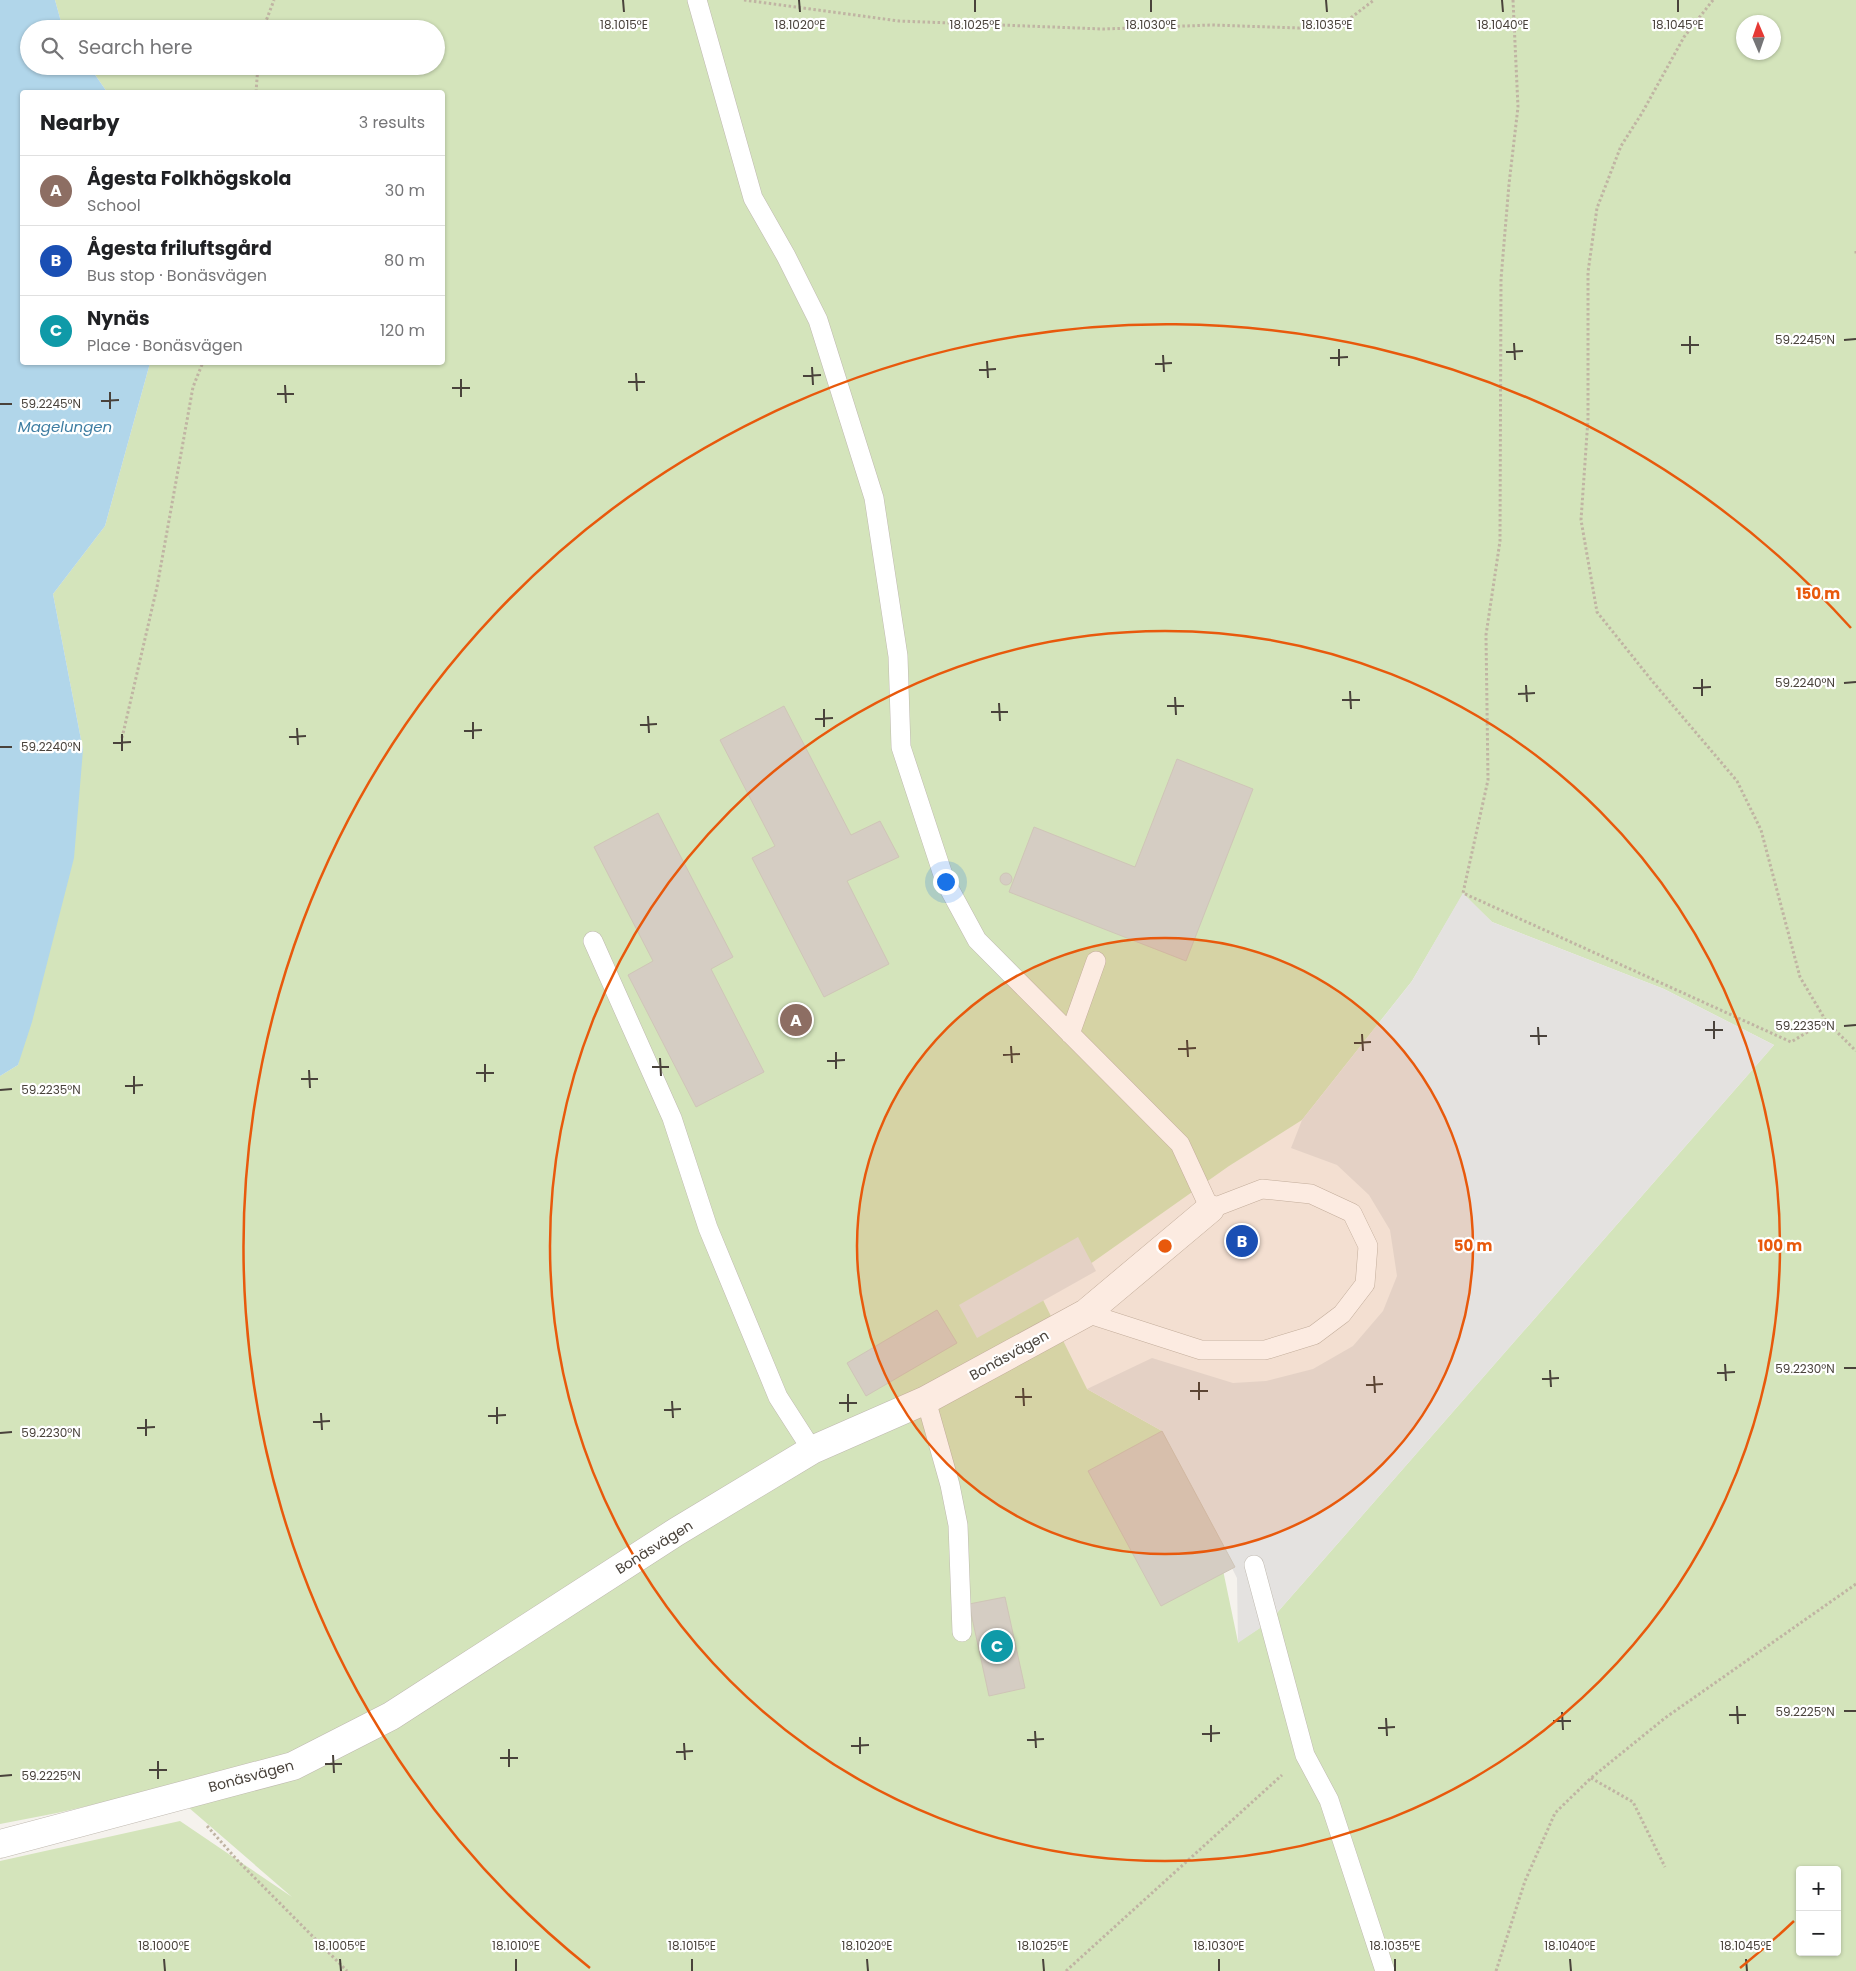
<!DOCTYPE html>
<meta charset="utf-8">
<style>
:root{--surface:#fff;--page:#f6f6f6;--text:#202124;--muted:#757577;--line:#e0e0e0;--accent:#e34636}
body{margin:0;font-family:Poppins,sans-serif;background:var(--page);color:var(--text)}
.controls{position:absolute;right:15px;bottom:15px;display:grid;overflow:hidden;border-radius:5px;box-shadow:0 1px 4px #0004}
.controls button{width:45px;height:45px;display:grid;place-items:center;padding:0;border:0;border-bottom:1px solid var(--line);background:var(--surface);color:var(--text);font:25px sans-serif}
.compass{position:absolute;left:1736px;top:15px;width:45px;height:45px;border-radius:50%;background:var(--surface);box-shadow:0 1px 4px #0004;rotate:358deg}
.you{position:absolute;left:945px;top:881px;width:18px;height:18px;margin:-12px;border:4px solid #fff;border-radius:50%;background:#1a73e8;box-shadow:0 0 0 8px #1a73e833}
.badge{display:grid;place-items:center;width:32px;height:32px;border-radius:50%;background:var(--accent);color:#fff;font-size:16px;font-weight:700}
.pin{position:absolute;translate:-50% -50%;border:2px solid #fff;box-shadow:0 1px 5px #0006}
.list{margin:0;padding:0;list-style:none}
h2{display:flex;justify-content:space-between;align-items:center;height:65px;margin:0;padding:0 20px;font-size:21px}
h2 small{font-size:16px;font-weight:400;color:var(--muted)}
.list li{display:grid;grid-template-columns:32px 1fr auto;gap:15px;align-items:center;box-sizing:border-box;height:70px;padding:0 20px;border-top:1px solid var(--line)}
.list b{display:block;font-size:19px;white-space:nowrap}
.list p{margin:0;font-size:16px;white-space:nowrap;color:var(--muted)}
.list em{font-size:16px;font-style:normal;color:var(--muted)}
.icon{flex:none;width:28px;height:28px;fill:none;stroke:currentColor;stroke-width:2;stroke-linecap:round;stroke-linejoin:round}
.map{position:relative;flex:none;width:1856px;height:1971px;overflow:hidden}
.search{position:absolute;background:var(--surface);box-shadow:0 1px 4px #0004;left:20px;top:20px;width:425px;height:55px;display:flex;align-items:center;gap:12px;box-sizing:border-box;padding:0 18px;border-radius:28px;color:var(--muted);font-size:19px}
.panel{position:absolute;background:var(--surface);box-shadow:0 1px 4px #0004;left:20px;top:90px;width:425px;height:275px;border-radius:5px}
.map>svg:first-child{display:block}
.green{fill:#d4e4bb;fill-rule:evenodd}
.parking{fill:#e4e2e0}
.water{fill:#b1d6ea}
.building{fill:#d5cdc3;stroke:#cfc5b7}
.lines{fill:none;stroke-linecap:round;stroke-linejoin:round}
.service-casing{stroke:#bfb9b0;stroke-width:20}
.minor-casing{stroke:#bfb9b0;stroke-width:29}
.path{stroke:#c0b4a3;stroke-width:3;stroke-dasharray:2.5 2.5;stroke-linecap:butt}
.service{stroke:#fff;stroke-width:19}
.minor{stroke:#fff;stroke-width:28}
.ticks{fill:none;stroke:#49423b;stroke-width:2}
.ring{fill:none;stroke:#e8590c;stroke-width:2.5}
.labels{text-anchor:middle;stroke-width:4.5;stroke-linejoin:round;paint-order:stroke}
.street-label{font-size:14px;fill:#49423b;stroke:#fff}
.water-label{font-size:15px;font-style:italic;fill:#3d7da2;stroke:#fff}
.ticks-label{font-size:12px;text-anchor:middle;fill:#49423b;stroke:#fff;stroke-width:4.5;stroke-linejoin:round;paint-order:stroke}
.centre{fill:#e8590c;stroke:#fff;stroke-width:2.5}
.ring-label{font-size:15px;text-anchor:middle;font-weight:bold;fill:#e8590c;stroke:#fff;stroke-width:4.5;stroke-linejoin:round;paint-order:stroke}
</style>
<div class="map">
<svg width="1856" height="1971" viewBox="0 0 1856 1971">
<rect width="100%" height="100%" fill="#f5f2ed"/>
<path class="green" d="M55 0H1856V1971H0V1861L180 1821 292 1897 166 1788 57 1813 0 1824V1076L18 1065 83 750 53 594 105 526 150 363 442 362V92H107L89 66H436V29H63ZM1744 22H1774V52H1744ZM1463 894 1492 922 1664 989 1774 1045 1269 1622 1238 1642 1219 1551 1162 1431 1087 1389 1042 1298 1229 1166 1302 1120 1412 981ZM1800 1870H1837V1952H1800Z"/>
<path class="parking" d="M1463 893 1492 922 1664 989 1774 1045 1269 1622 1238 1643 1237 1578 1162 1431 1087 1389 1152 1358 1233 1383 1266 1381 1313 1369 1353 1346 1383 1311 1397 1276 1390 1230 1369 1195 1337 1165 1291 1148 1302 1120 1412 981Z
M1078 1237 1096 1271 977 1338 959 1305Z"/>
<path class="water" d="M0 0H55L63 29H29V66H89L107 92H22V362L150 363 105 526 53 594 83 750 74 858 32 1022 18 1065 0 1076Z"/>
<path class="building" d="M784 706 851 835 880 821 899 857 847 881 889 964 824 997 752 858 775 846 720 740Z
M1177 759 1253 789 1186 961 1009 892 1034 827 1135 867Z
M658 813 733 957 711 969 764 1072 696 1107 628 975 653 961 594 847Z
M1000 879a6 6 0 1 1 12 0a6 6 0 1 1-12 0Z
M937 1310 957 1343 866 1396 847 1363Z
M1162 1431 1235 1567 1161 1606 1088 1471Z
M1005 1597 1025 1688 989 1696 969 1604Z"/>
<g class="lines">
<g class="service-casing">
<path id="service" d="M697 0 753 198 786 256 818 320 874 498 898 656 901 747 945 881 977 940 1180 1144 1210 1209 1262 1189 1311 1194 1352 1213 1368 1246 1365 1284 1342 1314 1314 1335 1265 1350H1201L1086 1313
M593 941 672 1118 708 1228 778 1397 812 1450
M1070 1034 1096 961
M926 1400 950 1485 958 1525 962 1632
M1254 1565 1305 1755 1329 1800 1385 1971"/>
</g>
<g class="minor-casing">
<path id="minor" d="M0 1844 293 1766 391 1716 676 1532 812 1450 926 1400 1086 1313 1210 1209"/>
</g>
<path class="path" d="M744 0 899 21 1103 29 1212 25 1299 28 1348 20 1374 0
M1513 0 1518 107 1509 184 1501 279 1500 541 1486 635 1488 780 1463 893 1791 1042 1826 1021
M1713 0 1684 37 1642 113 1621 146 1597 208 1588 272V419L1581 520 1597 612 1653 682 1737 781 1761 830 1800 977 1826 1021 1856 1051
M263 29 274 0
M256 92 258 66
M1856 251V255
M122 738 157 587 193 387 203 362
M1591 1778 1633 1802 1665 1867
M207 1826 239 1862 347 1971
M1066 1971 1282 1775
M1496 1971 1525 1881 1555 1813 1591 1778 1665 1718 1856 1584"/>
<use href="#service" class="service"/>
<use href="#minor" class="minor"/>
</g>
<path class="ticks" d="M623 0 624 12M799 0 800 12M975 0V12M1151 0V12M1326 0 1327 12M1502 0 1503 12M1678 0V12M1690 336V354M1844 340 1856 339M1514 343 1515 360M1681 345H1699M1339 349V366M1506 352 1523 351M1163 355 1164 372M1330 358 1348 357M987 361 988 378M1155 364 1172 363M812 367 813 385M979 370 996 369M636 373 637 391M803 376 821 375M461 379V397M628 382H645M285 385 286 403M452 388H470M110 392V409M277 394H294M101 401 119 400M0 404H12M1702 679V696M1844 683 1856 682M1526 685 1527 702M1693 688 1711 687M1350 691 1351 709M1518 694 1535 693M1175 697 1176 715M1342 700H1360M999 703 1000 721M1167 706H1184M824 709V727M991 712H1008M648 716 649 733M815 719 833 718M473 722V739M640 725 657 724M297 728 298 745M464 731 482 730M122 734V751M289 737 306 736M113 743 131 742M0 747H12M1714 1021V1039M1844 1026 1856 1025M1538 1027 1539 1045M1705 1030H1723M1362 1034 1363 1051M1530 1036H1547M1187 1040 1188 1057M1354 1043 1371 1042M1011 1046 1012 1063M1178 1049 1196 1048M836 1052V1069M1003 1055 1020 1054M660 1058 661 1076M827 1061 845 1060M485 1064V1082M652 1067H669M309 1070 310 1088M476 1073H494M134 1076V1094M301 1079H318M125 1086 143 1085M0 1090 12 1089M1725 1364 1726 1381M1844 1368H1856M1550 1370 1551 1387M1717 1373 1735 1372M1374 1376 1375 1393M1542 1379 1559 1378M1199 1382V1400M1366 1385 1383 1384M1023 1388 1024 1406M1190 1391H1208M848 1394V1412M1015 1397H1032M672 1401 673 1418M839 1403H857M497 1407V1424M664 1410 681 1409M321 1413 322 1430M488 1416 506 1415M146 1419V1436M313 1422 330 1421M137 1428 155 1427M0 1433 12 1432M1737 1706 1738 1724M1844 1711H1856M1562 1712 1563 1730M1729 1715H1746M1386 1718 1387 1736M1553 1721H1571M1211 1725V1742M1378 1728 1395 1727M1035 1731 1036 1748M1202 1734 1220 1733M860 1737V1754M1027 1740 1044 1739M684 1743 685 1760M851 1746 869 1745M509 1749V1767M676 1752 693 1751M333 1755 334 1773M500 1758H518M158 1761V1779M325 1764H342M149 1770H167M0 1776 12 1775M164 1959 165 1971M340 1959 341 1971M516 1959V1971M692 1959V1971M867 1959 868 1971M1043 1959 1044 1971M1219 1959V1971M1395 1959V1971M1570 1959 1571 1971M1746 1959 1747 1971"/>
<circle cx="1165" cy="1246" r="308" fill="#e8590c" fill-opacity=".12"/>
<g class="ring">
<circle cx="1165" cy="1246" r="308"/>
<circle cx="1165" cy="1246" r="615"/>
<path d="M1794 1921A923 923 0 0 1 1740 1968M590 1968A923 923 0 1 1 1851 628"/>
</g>
<g class="labels">
<g class="street-label">
<text transform="translate(1009 1355) rotate(-29)" y="5">Bonäsvägen</text>
<text transform="translate(654 1547) rotate(-32)" y="5">Bonäsvägen</text>
<text transform="translate(251 1776) rotate(-15)" y="5">Bonäsvägen</text>
</g>
<g class="water-label">
<text x="65" y="432">Magelungen</text>
</g>
</g>
<g class="ticks-label">
<text x="624" y="29">18.1015°E</text>
<text x="800" y="29">18.1020°E</text>
<text x="975" y="29">18.1025°E</text>
<text x="1151" y="29">18.1030°E</text>
<text x="1327" y="29">18.1035°E</text>
<text x="1503" y="29">18.1040°E</text>
<text x="1678" y="29">18.1045°E</text>
<text x="1805" y="344">59.2245°N</text>
<text x="51" y="408">59.2245°N</text>
<text x="1805" y="687">59.2240°N</text>
<text x="51" y="751">59.2240°N</text>
<text x="1805" y="1030">59.2235°N</text>
<text x="51" y="1094">59.2235°N</text>
<text x="1805" y="1373">59.2230°N</text>
<text x="51" y="1437">59.2230°N</text>
<text x="1805" y="1716">59.2225°N</text>
<text x="51" y="1780">59.2225°N</text>
<text x="164" y="1950">18.1000°E</text>
<text x="340" y="1950">18.1005°E</text>
<text x="516" y="1950">18.1010°E</text>
<text x="692" y="1950">18.1015°E</text>
<text x="867" y="1950">18.1020°E</text>
<text x="1043" y="1950">18.1025°E</text>
<text x="1219" y="1950">18.1030°E</text>
<text x="1395" y="1950">18.1035°E</text>
<text x="1570" y="1950">18.1040°E</text>
<text x="1746" y="1950">18.1045°E</text>
</g>
<circle cx="1165" cy="1246" r="8" class="centre"/>
<g class="ring-label">
<text x="1818" y="599">150 m</text>
<text x="1473" y="1251">50 m</text>
<text x="1780" y="1251">100 m</text>
</g>
</svg>
<div class="controls">
<button>+</button>
<button>−</button>
</div>
<svg class="compass" viewBox="-18 -18 36 36"><path d="M0-13l5 13h-10z" fill="#e53935"/><path d="M0 13l5-13h-10z" fill="#757577"/></svg>
<div class="you"></div>
<div class="pin badge" style="left:796px;top:1020px;background:#8d6e63">A</div>
<div class="pin badge" style="left:1242px;top:1241px;background:#1a4fb4">B</div>
<div class="pin badge" style="left:997px;top:1646px;background:#0f9aa8">C</div>
<div class="search"><svg class="icon" aria-label="search" viewBox="0 0 24 24"><circle cx="10" cy="10" r="6"/><path d="M15 15l6 6"/></svg>Search here</div>
<section class="panel">
<h2>Nearby<small>3 results</small></h2>
<ul class="list">
<li><span class="badge" style="background:#8d6e63">A</span><div><b>Ågesta Folkhögskola</b><p>School</p></div><em>30 m</em></li>
<li><span class="badge" style="background:#1a4fb4">B</span><div><b>Ågesta friluftsgård</b><p>Bus stop · Bonäsvägen</p></div><em>80 m</em></li>
<li><span class="badge" style="background:#0f9aa8">C</span><div><b>Nynäs</b><p>Place · Bonäsvägen</p></div><em>120 m</em></li>
</ul>
</section>
</div>
